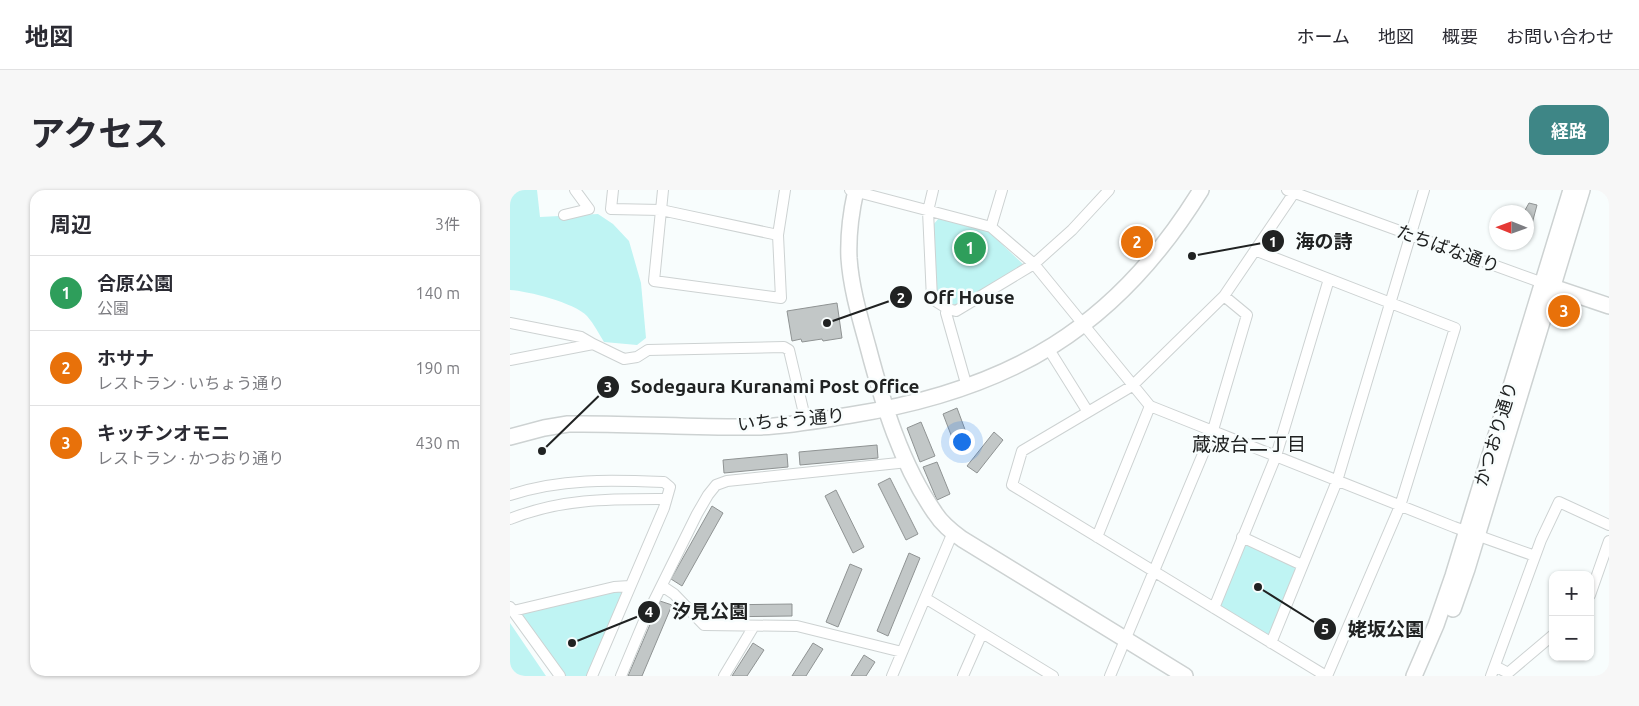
<!DOCTYPE html>
<html lang="ja">
<meta charset="utf-8">
<style>
:root{--surface:#fff;--page:#f7f7f7;--text:#2b2b33;--muted:#7c7c81;--line:#e1e1e2;--accent:#3e8686}
body{margin:0;font-family:Ubuntu,"Noto Sans JP",sans-serif;background:var(--page);color:var(--text)}
.controls{position:absolute;right:15px;bottom:15px;display:grid;overflow:hidden;border-radius:10px;box-shadow:0 1px 4px #0004}
.controls button{width:45px;height:45px;display:grid;place-items:center;padding:0;border:0;border-bottom:1px solid var(--line);background:var(--surface);color:var(--text);font:25px sans-serif}
.compass{position:absolute;left:979px;top:15px;width:45px;height:45px;border-radius:50%;background:var(--surface);box-shadow:0 1px 4px #0004;rotate:271deg}
.you{position:absolute;left:451px;top:251px;width:18px;height:18px;margin:-12px;border:4px solid #fff;border-radius:50%;background:#1a73e8;box-shadow:0 0 0 8px #1a73e833}
.badge{display:grid;place-items:center;width:32px;height:32px;border-radius:50%;background:var(--accent);color:#fff;font-size:16px;font-weight:700}
.pin{position:absolute;translate:-50% -50%;border:2px solid #fff;box-shadow:0 1px 5px #0006}
.list{margin:0;padding:0;list-style:none}
h2{display:flex;justify-content:space-between;align-items:center;height:65px;margin:0;padding:0 20px;font-size:21px}
h2 small{font-size:16px;font-weight:400;color:var(--muted)}
.list li{display:grid;grid-template-columns:32px 1fr auto;gap:15px;align-items:center;box-sizing:border-box;height:75px;padding:0 20px;border-top:1px solid var(--line)}
.list b{display:block;font-size:19px;white-space:nowrap}
.list p{margin:0;font-size:16px;white-space:nowrap;color:var(--muted)}
.list em{font-size:16px;font-style:normal;color:var(--muted)}
.map{position:relative;flex:none;width:1099px;height:486px;overflow:hidden;border-radius:15px}
header{display:flex;align-items:center;gap:30px;box-sizing:border-box;height:70px;padding:0 25px;background:var(--surface);border-bottom:1px solid var(--line)}
header strong{font-size:24px}
nav{display:flex;gap:28px;margin-inline-start:auto;font-size:18px}
.intro{display:flex;align-items:center;justify-content:space-between;box-sizing:border-box;height:120px;padding:0 30px}
h1{margin:0;font-size:35px}
.button{padding:12px 22px;border-radius:15px;background:var(--accent);color:#fff;font-size:18px;font-weight:700}
main{display:flex;gap:30px;padding:0 30px}
aside{flex:1;background:var(--surface);border-radius:15px;box-shadow:0 1px 4px #0004}
.map>svg:first-child{display:block}
.green{fill:#bff4f3}
.building{fill:#c2c7c7;stroke:#8f9393}
.lines{fill:none;stroke-linecap:round;stroke-linejoin:round}
.street-casing{stroke:#cdd2d2;stroke-width:12}
.secondary-casing{stroke:#cdd2d2;stroke-width:18}
.street{stroke:#fff;stroke-width:10}
.secondary{stroke:#fff;stroke-width:15}
.labels{text-anchor:middle;stroke-width:5;stroke-linejoin:round;paint-order:stroke}
.street-label{font-size:18px;fill:#202222;stroke:#f8fdfd}
.neighbourhood-label{font-size:19px;fill:#202222;stroke:#f8fdfd}
.leader{fill:none;stroke:#202222;stroke-width:2}
.callout-dot{fill:#202222;stroke:#f8fdfd;stroke-width:2}
.mark-label{font-size:15px;text-anchor:middle;font-weight:bold;fill:#fff}
.callout-label{font-size:19px;text-anchor:middle;font-weight:bold;fill:#202222;stroke:#f8fdfd;stroke-width:5;stroke-linejoin:round;paint-order:stroke}
</style>
<header>
<strong>地図</strong>
<nav><a>ホーム</a><a>地図</a><a>概要</a><a>お問い合わせ</a></nav>
</header>
<div class="intro"><h1>アクセス</h1><a class="button">経路</a></div>
<main>
<aside>
<h2>周辺<small>3件</small></h2>
<ul class="list">
<li><span class="badge" style="background:#2e9e5b">1</span><div><b>合原公園</b><p>公園</p></div><em>140 m</em></li>
<li><span class="badge" style="background:#e8710a">2</span><div><b>ホサナ</b><p>レストラン · いちょう通り</p></div><em>190 m</em></li>
<li><span class="badge" style="background:#e8710a">3</span><div><b>キッチンオモニ</b><p>レストラン · かつおり通り</p></div><em>430 m</em></li>
</ul>
</aside>
<div class="map">
<svg width="1099" height="486" viewBox="0 0 1099 486">
<rect width="100%" height="100%" fill="#f8fdfd"/>
<path class="green" d="M0 0H27L30 27 88 24 103 34 119 51 131 93 136 148 127 155 94 152C89 144 84 134 77 126 65 113 18 101 0 100Z
M430 27 478 41 515 76 447 115 438 114 424 104 422 36Z
M732 347 792 375 761 453 704 418Z
M120 396 82 486H52L3 421Z
M0 433 36 486H0Z"/>
<path class="building" d="M1019 13 1027 15 1018 49 1016 22H1014Z
M327 113 332 148 313 151 312 149 292 152 291 149 282 151 277 121Z
M447 218 460 253 446 258 433 224Z
M411 232 425 266 410 272 397 238Z
M484 242 493 250 467 283 457 276Z
M367 255 368 268 290 275 289 262Z
M277 264 278 277 214 283 213 270Z
M427 272 440 304 427 310 413 277Z
M380 288 408 344 396 350 368 294Z
M326 300 354 357 343 363 315 306Z
M202 316 213 323 172 396 161 389Z
M399 363 410 368 378 446 367 441Z
M340 374 352 379 328 437 316 432Z
M150 411 162 415 132 486H118Z
M282 414V426L205 427V415Z
M243 453 254 460 237 486H222Z
M303 453 313 459 296 486H282Z
M354 465 365 472 356 486H341Z"/>
<g class="lines">
<g class="street-casing">
<path id="street" d="M103 0 101 19 151 20 268 45
M153 0 144 91 271 108 268 45 275 0
M340 0 481 37 524 74 640 216 944 337 1025 366
M423 0 418 21 422 109 438 119 446 121 524 74 562 40 599 0
M777 0 1033 93
M786 0 714 106 622 196 512 261 502 295 816 486
M54 25 79 19 65 0
M481 37 492 0
M747 61 945 138 890 316 817 486
M438 119 436 123 457 197
M0 133 71 147 83 154
M538 158 578 222
M0 170 83 154 114 169 127 167 138 160 274 157 279 160 296 232
M0 305C51 288 101 290 154 292L160 297 154 318 82 486
M0 329C52 308 102 309 156 309
M587 347 640 216
M732 347 792 375
M152 396 164 404 194 435 287 436 392 462
M1080 405 1099 351
M415 408 543 486
M0 417 50 486
M704 418 766 266 819 89
M3 421 104 397 120 396
M761 453 827 291 914 0
M985 476 998 483 1043 445
M111 486 134 431 187 324 198 305 206 295 217 291 398 272
M214 486 244 436
M382 486 443 342
M453 486 472 443
M600 486 703 240 737 125 714 106
M981 486 1031 350 1049 312 1099 335"/>
</g>
<g class="secondary-casing">
<path id="secondary" d="M346 0C341 22 338 45 339 68 341 98 350 128 358 157 373 214 391 274 425 323 432 334 441 341 452 349L675 486
M1034 94 1099 116
M0 247 34 238 58 234C121 233 185 238 248 237 279 236 310 230 341 225 500 200 606 138 691 0
M943 419 957 379 1072 0
M904 486 926 435 943 386 1061 0"/>
</g>
<use href="#street" class="street"/>
<use href="#secondary" class="secondary"/>
</g>
<g class="labels">
<g class="street-label">
<text transform="translate(938 59) rotate(20)" y="6">たちばな通り</text>
<text transform="translate(281 230) rotate(-5)" y="6">いちょう通り</text>
<text transform="translate(986 244) rotate(-73)" y="6">かつおり通り</text>
</g>
<g class="neighbourhood-label">
<text x="739" y="261">蔵波台二丁目</text>
</g>
</g>
<path class="leader" d="M682 66L763 51M317 133L391 107M32 261L98 197M62 453L139 422M748 397L815 439"/>
<g class="callout-dot">
<circle cx="682" cy="66" r="5"/>
<circle cx="317" cy="133" r="5"/>
<circle cx="32" cy="261" r="5"/>
<circle cx="62" cy="453" r="5"/>
<circle cx="748" cy="397" r="5"/>
<circle cx="763" cy="51" r="12"/>
<circle cx="391" cy="107" r="12"/>
<circle cx="98" cy="197" r="12"/>
<circle cx="139" cy="422" r="12"/>
<circle cx="815" cy="439" r="12"/>
</g>
<g class="mark-label">
<text x="763" y="57">1</text>
<text x="391" y="113">2</text>
<text x="98" y="202">3</text>
<text x="139" y="427">4</text>
<text x="815" y="444">5</text>
</g>
<g class="callout-label">
<text x="814" y="58">海の詩</text>
<text x="459" y="114">Off House</text>
<text x="265" y="203">Sodegaura Kuranami Post Office</text>
<text x="200" y="428">汐見公園</text>
<text x="876" y="446">姥坂公園</text>
</g>
</svg>
<div class="controls">
<button>+</button>
<button>−</button>
</div>
<svg class="compass" viewBox="-18 -18 36 36"><path d="M0-13l5 13h-10z" fill="#e53935"/><path d="M0 13l5-13h-10z" fill="#7c7c81"/></svg>
<div class="you"></div>
<div class="pin badge" style="left:460px;top:58px;background:#2e9e5b">1</div>
<div class="pin badge" style="left:627px;top:52px;background:#e8710a">2</div>
<div class="pin badge" style="left:1054px;top:121px;background:#e8710a">3</div>
</div>
</main>
